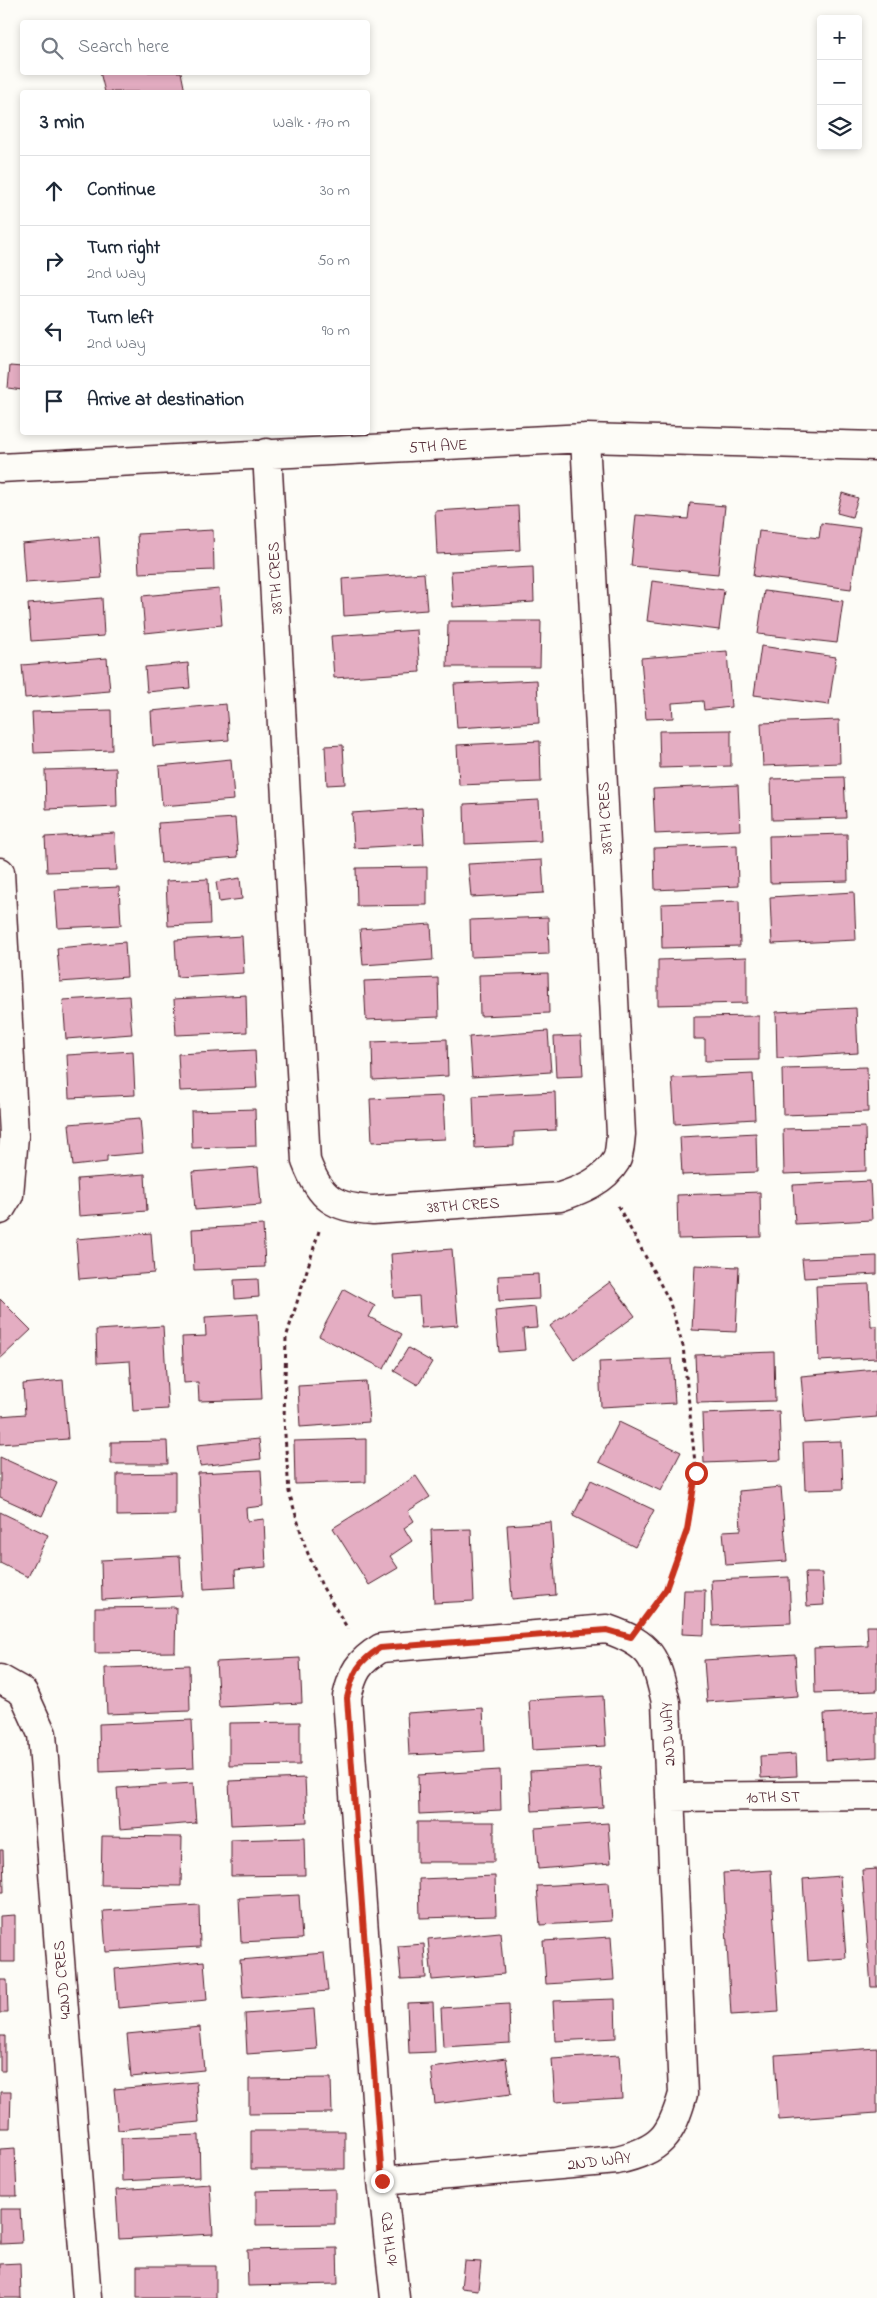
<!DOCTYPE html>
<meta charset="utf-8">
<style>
:root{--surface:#fff;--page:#f2f2f3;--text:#1f2937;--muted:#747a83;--line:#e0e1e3}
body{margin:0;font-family:"Indie Flower",sans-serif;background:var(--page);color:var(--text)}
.controls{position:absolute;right:15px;top:15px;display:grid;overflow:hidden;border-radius:5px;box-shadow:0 2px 8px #0003}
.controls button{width:45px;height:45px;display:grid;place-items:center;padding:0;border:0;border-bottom:1px solid var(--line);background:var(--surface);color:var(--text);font:25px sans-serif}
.stop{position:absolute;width:15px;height:15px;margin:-11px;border:4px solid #c8321e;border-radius:50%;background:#fff}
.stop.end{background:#c8321e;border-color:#fff;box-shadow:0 1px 5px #0008}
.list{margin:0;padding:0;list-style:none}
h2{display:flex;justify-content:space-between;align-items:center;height:65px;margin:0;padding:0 20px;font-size:21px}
h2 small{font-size:16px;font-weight:400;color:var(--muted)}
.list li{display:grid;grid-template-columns:32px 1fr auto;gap:15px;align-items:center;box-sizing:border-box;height:70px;padding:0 20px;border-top:1px solid var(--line)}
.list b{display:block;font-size:19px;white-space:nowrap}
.list p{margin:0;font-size:16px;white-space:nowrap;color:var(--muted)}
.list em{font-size:16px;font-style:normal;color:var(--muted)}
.icon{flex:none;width:28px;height:28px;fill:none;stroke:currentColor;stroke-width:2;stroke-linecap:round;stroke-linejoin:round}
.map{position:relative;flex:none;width:877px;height:2298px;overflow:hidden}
.search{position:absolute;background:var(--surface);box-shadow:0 2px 8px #0003;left:20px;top:20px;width:350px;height:55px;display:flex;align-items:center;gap:12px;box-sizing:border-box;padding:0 18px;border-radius:5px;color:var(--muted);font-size:19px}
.panel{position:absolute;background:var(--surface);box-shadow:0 2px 8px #0003;left:20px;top:90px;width:350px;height:345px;border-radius:5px}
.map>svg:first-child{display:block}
.building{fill:#e4adc2;stroke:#4a1f2b}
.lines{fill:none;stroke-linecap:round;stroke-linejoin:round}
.minor-casing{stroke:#4a1f2b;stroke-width:31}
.path{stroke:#4a1f2b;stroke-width:3;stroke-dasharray:4 4;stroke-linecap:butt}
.minor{stroke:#fdfcf7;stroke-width:28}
.route{stroke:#c8321e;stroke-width:6}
.labels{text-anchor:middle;stroke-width:5;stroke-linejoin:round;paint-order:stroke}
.street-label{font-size:16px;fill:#4a1f2b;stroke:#fdfcf7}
</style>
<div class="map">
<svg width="877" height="2298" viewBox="0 0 877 2298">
<rect width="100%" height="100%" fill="#fdfcf7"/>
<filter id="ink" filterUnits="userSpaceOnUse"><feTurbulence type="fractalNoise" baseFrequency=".02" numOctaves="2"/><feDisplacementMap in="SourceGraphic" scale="10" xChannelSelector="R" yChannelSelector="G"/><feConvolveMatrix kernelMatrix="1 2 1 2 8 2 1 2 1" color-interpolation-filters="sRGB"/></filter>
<g filter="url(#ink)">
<path class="building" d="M100 72H181L185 92H105Z
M10 366 22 367V390L8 388Z
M842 493 858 498 852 517 837 513Z
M690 503 725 506 718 574 631 566 636 515 688 519Z
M518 506 520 550 437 554 435 511Z
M821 523 860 528 851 589 753 576 759 531 819 538Z
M213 530 214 570 139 573 137 534Z
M99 537 102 578 25 583 22 544Z
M533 567 534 602 453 607 451 571Z
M424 573 427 610 344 616 342 579Z
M652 581 724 590 719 630 647 621Z
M219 589 222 625 145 633 142 596Z
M764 591 843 601 837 643 758 634Z
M102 598 104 636 31 641 28 604Z
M448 621H541L540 667H447Z
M417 630 420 672 334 678 331 636Z
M761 646 836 657 829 705 754 695Z
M727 651 731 707 704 710 703 701 672 703 673 718 646 719 641 658Z
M107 658 110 691 25 698 22 665Z
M188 663 190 688 147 692 145 667Z
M537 680 539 723 457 728 454 684Z
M226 704 229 740 153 746 151 711Z
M111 710 112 750 34 753 32 712Z
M839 720 840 763 763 766 761 723Z
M731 730V766L660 768 659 731Z
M540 741 541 782 459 785 457 745Z
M343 745 345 784 327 785 325 746Z
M231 759 234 800 162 806 159 766Z
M116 768 117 806 46 809 45 770Z
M844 777 846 818 772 820 771 779Z
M738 785 740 830 655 834 653 789Z
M539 800 541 841 465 844 464 804Z
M422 808 424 844 354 848 352 813Z
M235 818 238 857 161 863 158 823Z
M115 833 117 870 47 872 45 837Z
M847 834 848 881 770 883 769 836Z
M737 845 738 886 655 890 654 848Z
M542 860 544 893 471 897 468 864Z
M427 867V905L357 906 356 868Z
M240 878 242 899 219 902 216 882Z
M208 879 210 924 168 926 166 881Z
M119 887 121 925 58 928 55 890Z
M854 892 856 940 772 944 770 897Z
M739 901 740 946 662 948 661 904Z
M548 917 549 954 471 957 470 920Z
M431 924 433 960 363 965 360 929Z
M242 936 244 973 177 977 175 940Z
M125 942 127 977 60 982 57 948Z
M747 957V1003L658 1005V960Z
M548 973 549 1013 480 1016 479 975Z
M438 978 439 1017 366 1020 364 981Z
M246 995 247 1032 176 1035 174 999Z
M129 996 132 1034 66 1039 63 1000Z
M856 1008 858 1053 777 1058 776 1012Z
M759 1016V1060L705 1061V1039H694V1017Z
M548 1031 551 1072 472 1077 469 1037Z
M581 1036 583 1076 556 1077 554 1037Z
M447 1039 448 1076 373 1080 372 1042Z
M255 1050 257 1088 180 1091 178 1054Z
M133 1051 135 1095 69 1098 67 1055Z
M867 1067 868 1112 783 1115 782 1069Z
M753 1074 755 1119 675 1124 672 1078Z
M555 1092 556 1130 514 1132V1146L475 1148 473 1096Z
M443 1096 445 1139 372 1142 370 1099Z
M255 1109 256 1146 192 1148 191 1111Z
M140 1118 143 1153 107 1156V1162L73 1166 69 1124Z
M865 1127 866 1171 784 1174 783 1129Z
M756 1133 757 1172 682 1175 680 1137Z
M258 1167 261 1205 195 1210 192 1172Z
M145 1174 147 1211 79 1216 77 1179Z
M870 1181 872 1220 795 1224 793 1185Z
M760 1192 761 1237 678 1239 677 1195Z
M263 1225 265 1267 194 1270 192 1229Z
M151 1233 154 1273 79 1279 76 1239Z
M452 1249 458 1325 421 1328 419 1296 394 1298 391 1254Z
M877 1256V1274L804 1278 802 1259Z
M695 1265 739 1267 736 1332 692 1330Z
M538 1274 539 1299 499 1301 498 1276Z
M258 1279 259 1297 235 1299 234 1280Z
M610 1282 635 1316 574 1360 550 1326Z
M869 1284 871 1326H877V1358L819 1361 816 1286Z
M344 1289 375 1306 369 1317 402 1334 384 1369 319 1336Z
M0 1299 31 1330 0 1359Z
M535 1307 537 1328 523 1329 525 1350 499 1352 495 1311Z
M258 1314 262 1399 199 1401 198 1382 184 1383 182 1337 206 1336 205 1317Z
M163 1326 168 1409 133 1411 130 1361 97 1363 96 1330Z
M408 1348 432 1362 418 1385 394 1371Z
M774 1352 775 1401 697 1403 695 1355Z
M672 1359 675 1403 601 1407 599 1362Z
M877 1369V1417L805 1423 801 1376Z
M63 1380 68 1439 0 1444V1416L25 1414 23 1384Z
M366 1382 369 1422 300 1427 298 1386Z
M779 1411 781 1460 704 1463 702 1414Z
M619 1422 681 1452 661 1491 599 1462Z
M259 1439 261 1459 200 1466 197 1445Z
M366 1439V1482L295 1484 294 1441Z
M167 1441 168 1464H111V1442Z
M841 1441 843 1489 805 1490 803 1442Z
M0 1457 57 1483 42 1516 0 1497Z
M261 1470 263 1506 246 1508 247 1521 264 1519 266 1567 235 1570 236 1587 204 1589 198 1473Z
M175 1473V1515L117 1516V1474Z
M416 1476 430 1497 408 1511 414 1521 404 1528 412 1541 390 1556 398 1568 369 1585 333 1528Z
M591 1480 654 1510 635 1547 573 1516Z
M781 1487 787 1561 726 1565 723 1531 741 1530 739 1491Z
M0 1512 48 1535 28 1577 0 1563Z
M551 1522 556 1595 512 1599 507 1525Z
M471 1529 474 1601 434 1603 431 1530Z
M180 1556 182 1596 102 1600 101 1560Z
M805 1573H822L824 1605 807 1606Z
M789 1577 791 1623 713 1626 711 1580Z
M684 1590H705L704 1635 682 1634Z
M176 1607 175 1652 95 1653V1608Z
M867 1626H877V1691L815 1693 814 1648 868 1646Z
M795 1654 798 1696 707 1702 704 1660Z
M300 1658 302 1703 219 1707 216 1662Z
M189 1665 190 1711 107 1714 105 1668Z
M603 1696 606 1746 532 1750 529 1700Z
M483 1708 485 1751 409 1755 407 1713Z
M877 1711V1757L826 1760 824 1714Z
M192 1720 194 1768 100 1772 99 1724Z
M300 1722V1765L229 1766V1723Z
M796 1754 797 1776 761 1778 760 1756Z
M600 1767 603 1807 532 1811 530 1771Z
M500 1770 501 1810 419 1814 418 1775Z
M305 1778 307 1822 231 1825 229 1781Z
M193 1783 196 1823 120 1829 117 1788Z
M417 1822H494V1862H417Z
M608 1823 611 1863 538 1869 535 1828Z
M102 1836 182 1837 181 1886 101 1885Z
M304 1838 305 1875 231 1876V1840Z
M0 1850H3L4 1892H0Z
M877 1869V1987H871L862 1870Z
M771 1870 779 2012 731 2015 723 1873Z
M495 1876 496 1916 420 1918 419 1879Z
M840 1876 846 1958 808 1961 803 1879Z
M609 1882 612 1921 540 1925 537 1886Z
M299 1895 302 1939 241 1942 239 1898Z
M199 1905 200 1947 106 1952 103 1911Z
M15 1915V1962H0V1916Z
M500 1932 504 1974 432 1980 428 1939Z
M611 1937 614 1980 546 1984 543 1941Z
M424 1944 426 1978 401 1979 398 1946Z
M324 1953 328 1991 243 1998 240 1960Z
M204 1961 207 2000 118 2008 115 1969Z
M0 1980H7L8 2013H0Z
M615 1999 616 2038 555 2041 553 2001Z
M433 2002 435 2052 409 2053 407 2003Z
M509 2004 510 2043 443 2047 441 2008Z
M314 2009 317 2049 247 2054 245 2014Z
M200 2027 204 2070 131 2077 127 2034Z
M0 2036H5V2071H0Z
M877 2048V2113L779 2120 775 2055Z
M619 2055 622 2098 555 2102 552 2059Z
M506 2058 511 2094 435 2104 431 2068Z
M331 2078 332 2113 249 2114V2079Z
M196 2082 199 2122 118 2130 114 2089Z
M0 2092H11L10 2128H0Z
M251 2131H345V2169H251Z
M199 2135 200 2177 122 2181 121 2138Z
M15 2148 17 2196H0V2149Z
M210 2184 213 2234 119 2239 116 2190Z
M335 2189V2224L256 2225V2191Z
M0 2209H20L22 2243 0 2244Z
M337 2248 338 2284 248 2286 247 2250Z
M464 2261 481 2262 478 2290 461 2288Z
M20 2263 21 2298H0V2264Z
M137 2266H216V2298H137Z"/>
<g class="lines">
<g class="minor-casing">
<path id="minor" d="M267 453 306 1161C320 1198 333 1208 373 1210L560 1197C581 1190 604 1181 616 1161 620 1154 620 1142 621 1134L585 438
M0 468 585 438 877 446
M0 872 14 1136 9 1195 0 1210
M0 1679 23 1692 42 1734 87 2298
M670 1797 877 1795
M382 2181 617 2160C661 2150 671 2136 683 2094L666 1702C655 1657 653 1645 607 1629L381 1648C358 1662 353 1672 347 1697L382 2181 395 2298"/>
</g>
<path class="path" d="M618 1206 669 1300 683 1346 696 1473 687 1530 666 1589 650 1612
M319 1231 286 1338 284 1420 289 1492 306 1549 322 1586 348 1629"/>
<use href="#minor" class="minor"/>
</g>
</g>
<g class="lines" filter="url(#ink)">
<path class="route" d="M382 2181 347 1698C353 1672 358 1662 380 1648L607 1630 631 1637 666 1589 687 1530 696 1473"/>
</g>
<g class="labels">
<g class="street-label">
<text transform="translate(438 445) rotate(-3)" y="6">5TH AVE</text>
<text transform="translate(274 578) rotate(-93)" y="6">38TH CRES</text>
<text transform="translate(604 818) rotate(-93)" y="6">38TH CRES</text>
<text transform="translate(463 1204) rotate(-4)" y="6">38TH CRES</text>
<text transform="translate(667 1734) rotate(-93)" y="6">2ND WAY</text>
<text transform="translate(773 1796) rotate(-1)" y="6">10TH ST</text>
<text transform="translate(61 1980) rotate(-95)" y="6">42ND CRES</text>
<text transform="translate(599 2160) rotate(-7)" y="6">2ND WAY</text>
<text transform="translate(388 2239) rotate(-96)" y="6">10TH RD</text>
</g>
</g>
</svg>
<div class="controls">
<button>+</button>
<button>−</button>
<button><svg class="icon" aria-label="layers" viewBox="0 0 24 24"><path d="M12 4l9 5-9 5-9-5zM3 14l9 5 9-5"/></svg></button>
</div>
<div class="stop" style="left:696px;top:1473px"></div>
<div class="stop end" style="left:382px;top:2181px"></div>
<div class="search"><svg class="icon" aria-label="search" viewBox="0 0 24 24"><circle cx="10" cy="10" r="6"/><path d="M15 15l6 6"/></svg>Search here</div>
<section class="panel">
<h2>3 min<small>Walk · 170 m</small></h2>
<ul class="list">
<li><svg class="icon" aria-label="ahead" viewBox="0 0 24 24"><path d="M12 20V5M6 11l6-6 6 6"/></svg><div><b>Continue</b></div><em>30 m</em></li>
<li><svg class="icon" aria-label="right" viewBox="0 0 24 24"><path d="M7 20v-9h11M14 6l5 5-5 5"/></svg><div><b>Turn right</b><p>2nd Way</p></div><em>50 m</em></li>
<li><svg class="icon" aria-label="left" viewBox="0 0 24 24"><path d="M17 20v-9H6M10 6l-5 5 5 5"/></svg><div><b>Turn left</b><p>2nd Way</p></div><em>90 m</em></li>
<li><svg class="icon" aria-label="arrive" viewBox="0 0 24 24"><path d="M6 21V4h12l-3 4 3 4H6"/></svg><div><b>Arrive at destination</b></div></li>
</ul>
</section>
</div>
